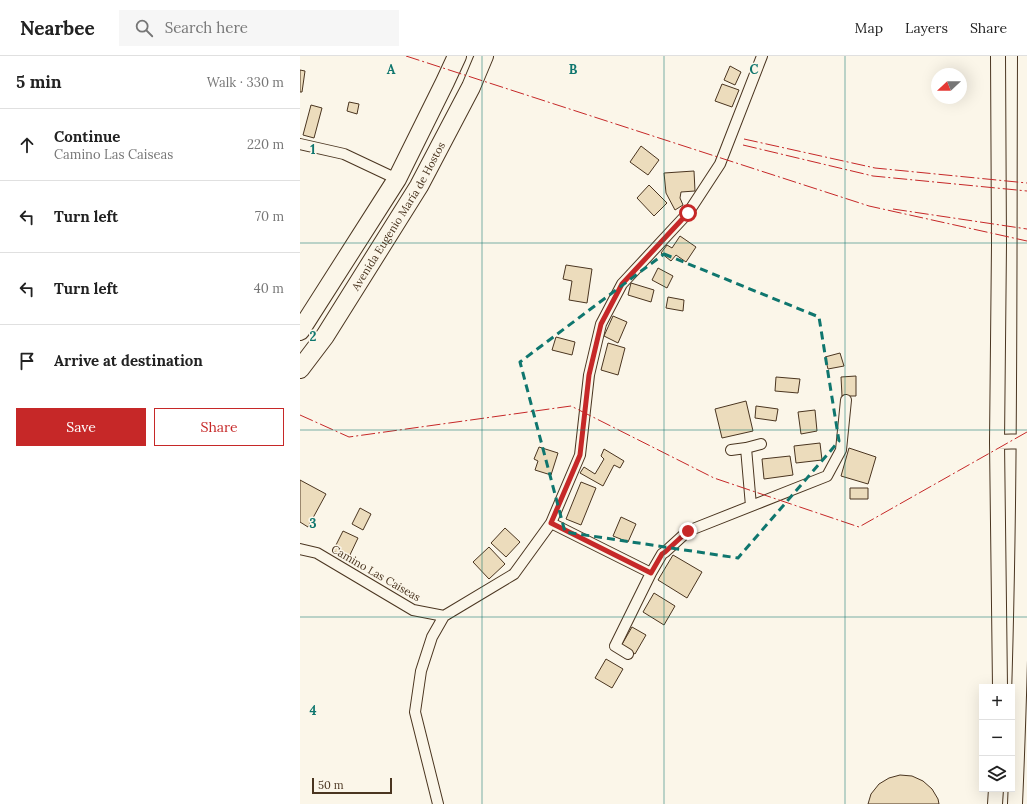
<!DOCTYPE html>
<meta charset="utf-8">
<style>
:root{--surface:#fff;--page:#f6f6f6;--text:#222;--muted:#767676;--line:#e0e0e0;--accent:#c62828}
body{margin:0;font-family:Lora,serif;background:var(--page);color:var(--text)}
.controls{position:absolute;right:12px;bottom:12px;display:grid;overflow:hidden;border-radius:0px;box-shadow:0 4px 16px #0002}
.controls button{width:36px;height:36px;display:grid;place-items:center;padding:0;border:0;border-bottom:1px solid var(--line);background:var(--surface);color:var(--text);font:20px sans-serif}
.compass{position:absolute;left:631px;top:12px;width:36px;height:36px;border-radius:50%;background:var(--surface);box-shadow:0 4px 16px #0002;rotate:248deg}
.scale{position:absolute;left:12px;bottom:10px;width:80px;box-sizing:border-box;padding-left:4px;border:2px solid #4a3520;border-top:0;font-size:11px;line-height:14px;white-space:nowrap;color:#4a3520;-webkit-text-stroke:3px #fbf6e9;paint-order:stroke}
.stop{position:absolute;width:12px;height:12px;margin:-9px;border:3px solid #c62828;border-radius:50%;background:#fff}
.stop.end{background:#c62828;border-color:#fff;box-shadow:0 1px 4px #0008}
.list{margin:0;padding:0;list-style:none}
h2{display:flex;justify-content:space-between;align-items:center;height:52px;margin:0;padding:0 16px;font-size:17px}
h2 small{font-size:13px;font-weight:400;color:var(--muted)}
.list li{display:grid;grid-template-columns:26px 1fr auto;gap:12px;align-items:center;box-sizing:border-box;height:72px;padding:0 16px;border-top:1px solid var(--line)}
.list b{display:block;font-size:15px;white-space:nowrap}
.list p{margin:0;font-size:13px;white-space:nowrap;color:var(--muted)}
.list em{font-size:13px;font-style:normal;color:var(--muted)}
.actions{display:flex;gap:8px;padding:12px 16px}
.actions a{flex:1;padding:9px 0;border:1px solid var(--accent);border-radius:0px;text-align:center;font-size:14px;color:var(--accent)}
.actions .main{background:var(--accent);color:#fff}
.icon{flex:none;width:22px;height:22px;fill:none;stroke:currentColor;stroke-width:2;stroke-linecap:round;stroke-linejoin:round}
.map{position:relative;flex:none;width:727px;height:748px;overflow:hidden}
header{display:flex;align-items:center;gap:24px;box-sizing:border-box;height:56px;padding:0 20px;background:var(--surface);border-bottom:1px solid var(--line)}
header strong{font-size:19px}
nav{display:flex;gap:22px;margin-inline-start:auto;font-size:14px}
.search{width:280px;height:36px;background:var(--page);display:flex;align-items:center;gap:10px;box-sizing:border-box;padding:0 14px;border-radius:0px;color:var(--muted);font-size:15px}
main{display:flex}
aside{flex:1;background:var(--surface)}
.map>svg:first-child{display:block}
.building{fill:#ecdcbc;stroke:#4a3520}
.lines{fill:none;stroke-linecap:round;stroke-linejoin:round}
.street-casing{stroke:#4a3520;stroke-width:12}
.secondary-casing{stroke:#4a3520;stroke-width:16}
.highway-casing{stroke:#4a3520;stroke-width:20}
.street{stroke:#fbf6e9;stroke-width:10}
.secondary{stroke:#fbf6e9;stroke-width:14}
.highway{stroke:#fbf6e9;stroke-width:18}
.power{stroke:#c62828;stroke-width:1;stroke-dasharray:14 3 2 3;stroke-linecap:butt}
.route{stroke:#c62828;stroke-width:5}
.marked{fill:none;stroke:#0f766e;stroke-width:3;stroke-dasharray:8 5;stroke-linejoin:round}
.grid{fill:none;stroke:#0f766e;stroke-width:1;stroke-opacity:0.55}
.labels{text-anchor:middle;stroke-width:3;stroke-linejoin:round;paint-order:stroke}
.street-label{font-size:11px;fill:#4a3520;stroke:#fbf6e9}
.grid-label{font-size:13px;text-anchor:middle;font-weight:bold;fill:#0f766e;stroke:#fbf6e9;stroke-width:3;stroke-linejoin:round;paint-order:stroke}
</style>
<header>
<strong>Nearbee</strong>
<div class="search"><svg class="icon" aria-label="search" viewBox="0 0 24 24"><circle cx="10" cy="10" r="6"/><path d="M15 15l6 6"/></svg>Search here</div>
<nav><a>Map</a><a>Layers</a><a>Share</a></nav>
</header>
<main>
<aside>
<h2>5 min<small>Walk · 330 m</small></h2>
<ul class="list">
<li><svg class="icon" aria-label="ahead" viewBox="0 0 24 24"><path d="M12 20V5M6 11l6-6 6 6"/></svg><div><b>Continue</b><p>Camino Las Caiseas</p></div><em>220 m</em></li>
<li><svg class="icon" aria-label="left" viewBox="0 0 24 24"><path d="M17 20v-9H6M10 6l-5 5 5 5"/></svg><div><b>Turn left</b></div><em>70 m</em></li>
<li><svg class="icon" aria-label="left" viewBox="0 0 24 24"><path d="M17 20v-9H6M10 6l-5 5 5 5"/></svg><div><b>Turn left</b></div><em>40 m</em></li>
<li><svg class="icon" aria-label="arrive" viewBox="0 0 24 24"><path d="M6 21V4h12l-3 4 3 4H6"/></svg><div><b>Arrive at destination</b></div></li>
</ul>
<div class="actions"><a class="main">Save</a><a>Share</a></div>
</aside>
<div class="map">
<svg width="727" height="748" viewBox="0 0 727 748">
<rect width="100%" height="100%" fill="#fbf6e9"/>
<path class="building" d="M430 10 441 16 435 29 424 24Z
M0 14 5 15 2 36H0Z
M422 28 439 34 432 51 415 45Z
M49 46 59 48 57 58 47 55Z
M11 49 22 52 14 82 3 79Z
M341 90 359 104 348 119 330 106Z
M394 115 395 135 381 136 380 142 383 149 375 154 366 137 364 117Z
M349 129 367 147 354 160 337 142Z
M380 180 396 191 386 206 376 199 371 205 361 197 367 189 372 192Z
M266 209 292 213 287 247 269 244 272 225 263 223Z
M358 212 373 220 367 232 352 224Z
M331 227 354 234 351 246 328 239Z
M368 241 384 244 383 255 366 252Z
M313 260 327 266 318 287 304 280Z
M256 281 275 286 272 299 252 294Z
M308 287 325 292 318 319 301 314Z
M540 297 544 310 528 313 525 301Z
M556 320V340H542L541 321Z
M476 321 500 323 498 337 475 335Z
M446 345 453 375 422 382 415 353Z
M456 350 478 353 476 365 455 362Z
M515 354 517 375 501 378 498 356Z
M520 387 522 404 496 407 494 390Z
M239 391 258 397 251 419 235 414 238 405 234 403Z
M549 392 576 401 568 428 541 420Z
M304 393 324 405 320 412 314 409 303 430 280 417 284 411 295 418 304 403 301 400Z
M490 400 493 419 464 423 462 403Z
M0 424 26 438 8 471 0 466Z
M281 426 296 432 281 469 266 463Z
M550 432H568V443H550Z
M60 452 71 458 63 474 52 468Z
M321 461 336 468 328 486 313 480Z
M205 472 220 486 206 501 191 487Z
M43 475 58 482 48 503 33 495Z
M189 491 205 508 189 523 173 506Z
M373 499 402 516 387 542 358 524Z
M354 537 375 550 364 569 343 556Z
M332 571 346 579 335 598 321 590Z
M306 603 323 613 312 632 295 622Z
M600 719 612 720 623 725 632 733 638 743 639 748H568L571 738 579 728 589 722Z"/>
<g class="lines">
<g class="street-casing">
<path id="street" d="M0 88 44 98 97 123
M446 392 451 450
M431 394 446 392 461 388
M251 467 351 517
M0 493 17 497 113 554 144 560 214 518 251 467 280 399 289 319 301 268 322 228 388 157 420 108 462 0
M328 598 315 590 351 517 362 498 365 496 388 475 527 420 541 394 546 344
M138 748 115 656 121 615 132 581 144 560"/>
</g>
<g class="secondary-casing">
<path id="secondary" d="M698 0 699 188 697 386 700 631
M697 386 724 385 727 384
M695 748 696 733
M715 748C726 499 724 249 725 0"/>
</g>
<g class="highway-casing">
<g id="highway">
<path d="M0 275 97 123 145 26 157 0"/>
<path id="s1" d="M0 313 25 280 119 130 171 31 184 0"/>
</g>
</g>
<use href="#street" class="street"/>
<use href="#secondary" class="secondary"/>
<use href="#highway" class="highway"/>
<path class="power" d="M106 0 569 150 727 185
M444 83 575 112 727 127
M443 89 573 120 727 135
M593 153 727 173
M0 359 49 381 271 350 414 422 559 471 727 376"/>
</g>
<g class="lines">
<path class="route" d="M388 157 322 228 301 268 289 319 280 399 251 467 351 517 362 498 365 496 388 475"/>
</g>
<path class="marked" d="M364 198 519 261 539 385 438 502 265 476 220 306Z"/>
<path class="grid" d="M182 0V748M364 0V748M545 0V748M0 187H727M0 374H727M0 561H727"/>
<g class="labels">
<g class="street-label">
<text dy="4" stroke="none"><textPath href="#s1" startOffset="182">Avenida Eugenio María de Hostos</textPath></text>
<text transform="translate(76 517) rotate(30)" y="4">Camino Las Caiseas</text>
</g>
</g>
<g class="grid-label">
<text x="91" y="18">A</text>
<text x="273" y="18">B</text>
<text x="454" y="18">C</text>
<text x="13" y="98">1</text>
<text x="13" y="285">2</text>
<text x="13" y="472">3</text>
<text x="13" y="659">4</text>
</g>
</svg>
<div class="controls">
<button>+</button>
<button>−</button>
<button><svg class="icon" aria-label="layers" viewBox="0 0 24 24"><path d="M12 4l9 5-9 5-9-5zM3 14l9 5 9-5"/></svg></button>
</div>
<svg class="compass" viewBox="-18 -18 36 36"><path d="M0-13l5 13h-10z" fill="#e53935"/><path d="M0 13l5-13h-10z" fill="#767676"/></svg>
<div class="scale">50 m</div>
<div class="stop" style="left:388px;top:157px"></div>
<div class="stop end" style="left:388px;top:475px"></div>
</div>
</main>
